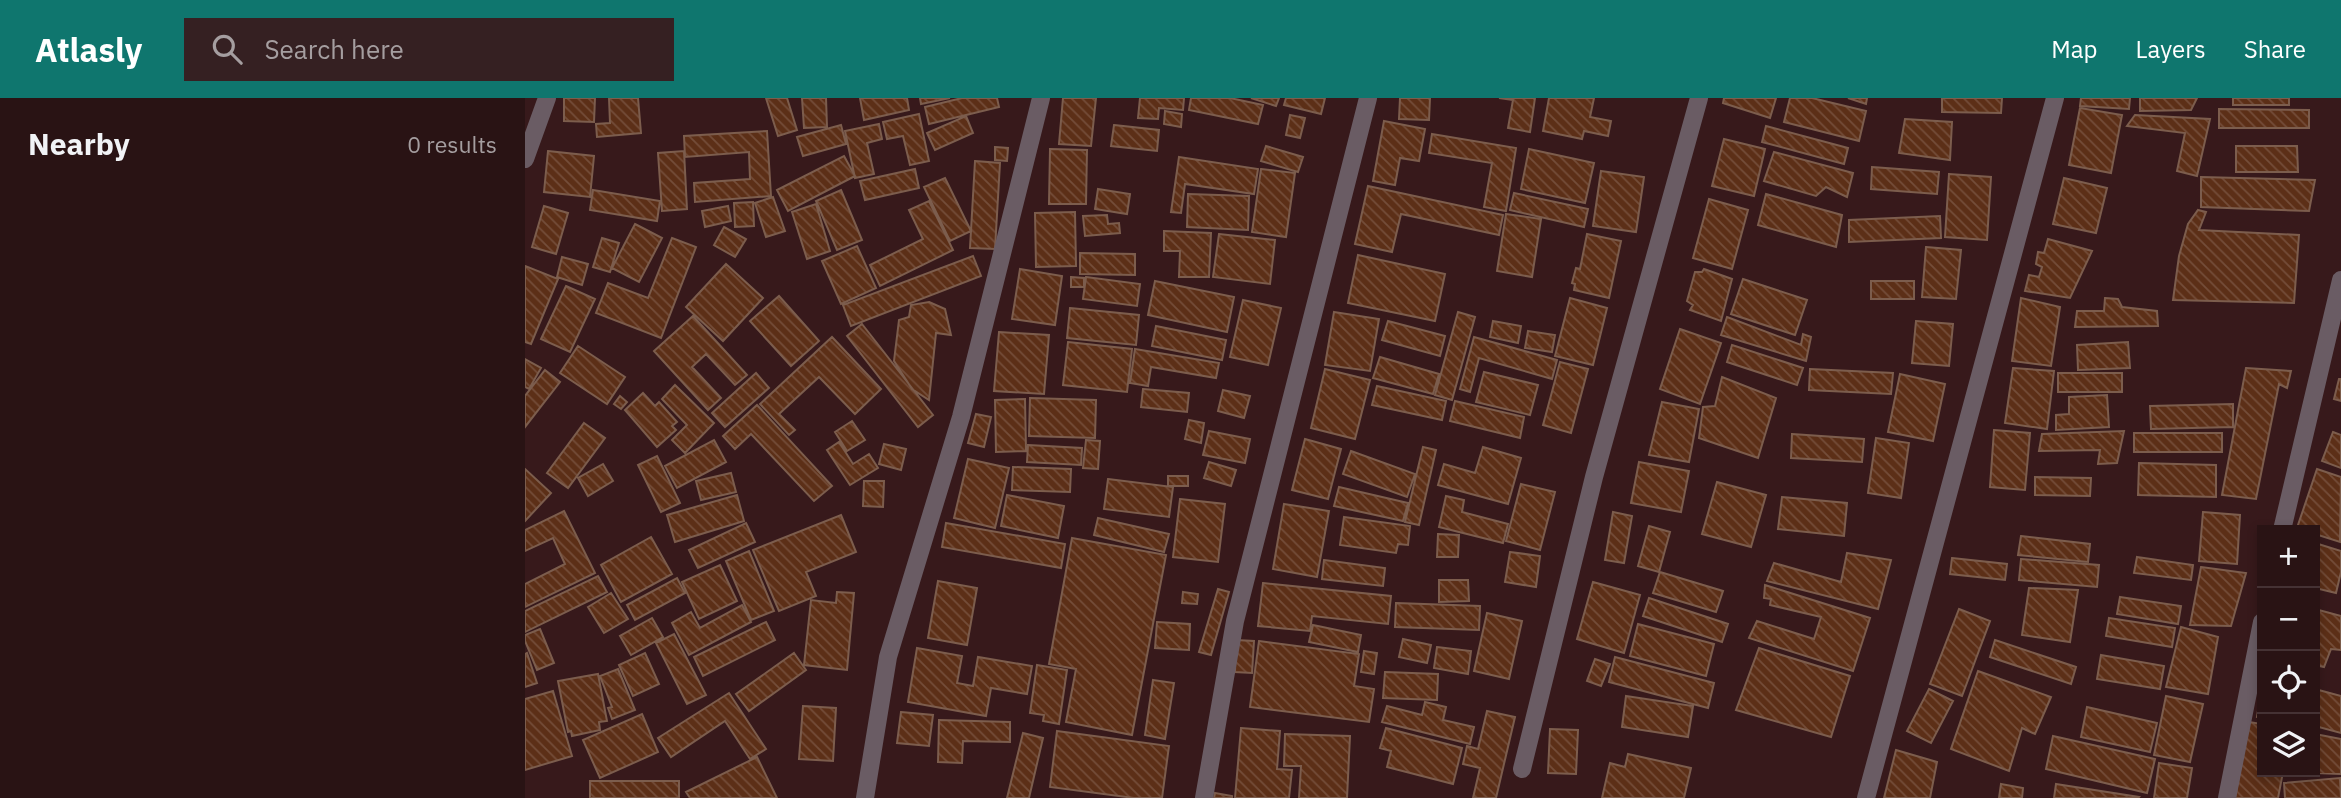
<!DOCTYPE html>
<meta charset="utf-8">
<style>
:root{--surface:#291314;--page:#352022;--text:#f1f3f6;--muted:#a59ea0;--line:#453234;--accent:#0f766e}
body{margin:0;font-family:"IBM Plex Sans",sans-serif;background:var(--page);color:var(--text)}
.controls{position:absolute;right:21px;bottom:21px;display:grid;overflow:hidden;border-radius:0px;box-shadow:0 4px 10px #0003}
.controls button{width:63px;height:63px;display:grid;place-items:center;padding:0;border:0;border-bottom:2px solid var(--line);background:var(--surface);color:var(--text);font:35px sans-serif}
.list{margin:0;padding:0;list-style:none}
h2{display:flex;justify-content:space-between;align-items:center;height:91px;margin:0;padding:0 28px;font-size:30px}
h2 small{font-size:23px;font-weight:400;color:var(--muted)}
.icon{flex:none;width:38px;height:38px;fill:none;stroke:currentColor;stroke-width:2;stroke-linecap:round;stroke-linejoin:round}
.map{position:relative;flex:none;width:1816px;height:700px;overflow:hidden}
header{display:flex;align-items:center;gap:42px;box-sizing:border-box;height:98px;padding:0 35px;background:var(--accent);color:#fff}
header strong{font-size:33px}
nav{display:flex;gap:38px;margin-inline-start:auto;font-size:24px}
.search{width:490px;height:63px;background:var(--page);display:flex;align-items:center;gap:18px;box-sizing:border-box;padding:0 24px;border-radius:0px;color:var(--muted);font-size:26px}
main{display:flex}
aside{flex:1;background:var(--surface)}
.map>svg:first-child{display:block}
.building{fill:url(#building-back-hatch);stroke:#7c5d4d;stroke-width:2}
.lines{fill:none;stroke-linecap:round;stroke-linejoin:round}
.street{stroke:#6a5c64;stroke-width:18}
</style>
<header>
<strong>Atlasly</strong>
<div class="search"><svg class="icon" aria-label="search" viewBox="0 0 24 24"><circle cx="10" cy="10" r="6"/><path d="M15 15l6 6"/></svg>Search here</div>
<nav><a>Map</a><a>Layers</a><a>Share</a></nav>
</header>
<main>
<aside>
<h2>Nearby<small>0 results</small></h2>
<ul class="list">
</ul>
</aside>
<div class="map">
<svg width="1816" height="700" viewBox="0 0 1816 700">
<defs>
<pattern id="building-back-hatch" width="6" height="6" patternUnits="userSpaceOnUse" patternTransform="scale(1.75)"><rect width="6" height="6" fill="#5c2f17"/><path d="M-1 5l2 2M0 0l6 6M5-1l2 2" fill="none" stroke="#744d39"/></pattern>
</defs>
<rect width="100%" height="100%" fill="#37191b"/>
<path class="building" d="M39 0H70L69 24 39 23Z
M84 0H113L116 35 72 39 71 26 85 25Z
M241 0H262L272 32 253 38Z
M277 0H301L302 29 279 30Z
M335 0H382L384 12 339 22Z
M395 0H425L396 6Z
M437 0H472L474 9 404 26 400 9Z
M538 0H571L566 48 534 46Z
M615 0H659L658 12 634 10 633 21 613 20Z
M666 0H705L738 7 733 26 664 12Z
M726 0H754L751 8Z
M761 0H800L796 16 759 7Z
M875 0H905L904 22 874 21Z
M974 0H1010L1005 34 983 30 988 2Z
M1024 0H1069L1065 19 1086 23 1083 38 1059 33 1057 41 1018 33Z
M1199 0H1251L1245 20 1198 5Z
M1265 0H1287L1341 13 1334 43 1259 24Z
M1323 0H1342L1341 6Z
M1417 0H1477L1476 15 1417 14Z
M1556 0H1605L1604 11 1555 8Z
M1615 0H1672L1666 12 1615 13Z
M1708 0H1764V7H1708Z
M1555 10 1597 17 1586 75 1544 67Z
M1694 11 1784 12V30H1694Z
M640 13 657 16 656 29 639 26Z
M394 16 404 63 385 67 378 38 362 41 358 24Z
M765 17 780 20 775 40 761 37Z
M1610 17 1685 21 1672 78 1652 73 1660 35 1602 28Z
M441 18 448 35 410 52 402 35Z
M1380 21 1427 24 1425 62 1374 55Z
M859 23 900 31 894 63 875 60 870 87 848 83Z
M354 26 357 41 342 45 349 76 330 80 320 33Z
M316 27 321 46 278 58 272 39Z
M589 27 634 32 632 53 586 48Z
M1241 28 1323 50 1319 66 1237 44Z
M242 33 246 98 170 104 169 85 225 81 224 54 160 59 159 38Z
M907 36 991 50 981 113 959 109 967 65 904 55Z
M1199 41 1240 51 1229 98 1187 88Z
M741 48 778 59 773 74 736 63Z
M1711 48H1772L1773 74H1711Z
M470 49 483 50 482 63 470 62Z
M525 51 562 52 561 106H524Z
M1004 51 1069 65 1060 105 996 91Z
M23 53 69 58 65 99 19 94Z
M159 53 162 111 137 113 133 55Z
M1249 54 1328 75 1322 99 1301 89 1291 98 1239 83Z
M319 58 330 78 263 113 252 92Z
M654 59 733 71 729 96 660 86 656 115 646 114Z
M450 63 475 65 470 151 445 150Z
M1347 69 1414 74 1412 96 1346 91Z
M390 71 394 90 340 102 335 83Z
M736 71 770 75 761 139 727 134Z
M1076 73 1119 79 1111 134 1068 128Z
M1424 76 1466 79 1462 142 1420 139Z
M1676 79 1790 82 1784 113 1676 109Z
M420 80 446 133 425 143 399 89Z
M1539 80 1582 90 1571 135 1528 126Z
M843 88 978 117 974 137 876 116 867 154 830 146Z
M573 91 605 96 602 116 570 111Z
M68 92 135 103 132 123 65 112Z
M316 92 337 142 312 152 291 103Z
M989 95 1063 111 1059 129 985 112Z
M663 96 724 98 723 132 662 129Z
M1241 96 1317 117 1311 149 1233 127Z
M248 99 260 133 241 139 230 105Z
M1184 101 1223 112 1207 171 1168 160Z
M404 103 428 152 355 188 345 167 398 141 384 112Z
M228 104 229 128 210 129 209 105Z
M291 106 305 153 282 161 267 114Z
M19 108 43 115 31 156 7 149Z
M203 108 206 123 180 129 177 113Z
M1673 112 1681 114 1674 132 1774 137 1769 205 1648 202 1654 158 1663 126Z
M550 114 551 168 511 169 510 115Z
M981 116 1016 121 1007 179 972 173Z
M582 117 583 126 594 125 595 135 560 138 558 118Z
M1415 118 1416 140 1324 144V122Z
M110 126 137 140 114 184 87 170Z
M199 129 221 141 210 159 189 147Z
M639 133 686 135 684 179H654L655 153H639Z
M694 136 750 142 745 186 688 179Z
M1062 136 1096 143 1084 200 1049 192 1050 186 1047 185 1051 170 1055 171Z
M77 140 94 145 85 174 68 169Z
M147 140 171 149 136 240 71 215 83 185 123 200Z
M1523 141 1567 153 1545 200 1500 193 1504 177 1514 179 1517 169 1511 166 1513 154 1519 155Z
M332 148 351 190 316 206 297 163Z
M1401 149 1436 152 1431 201 1397 199Z
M555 155 610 156V177L555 176Z
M833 157 920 176 910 223 823 205Z
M448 158 456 178 326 228 318 207Z
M37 159 63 166 57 187 32 179Z
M201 166 238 200 198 243 161 209Z
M0 168 33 181 6 246 0 244Z
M495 171 537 178 530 227 487 221Z
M1179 171 1207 181 1196 223 1165 212 1168 207 1162 203 1170 174H1177Z
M546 179 559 180V189H546Z
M561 179 615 186 612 208 558 201Z
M1218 181 1282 202 1270 237 1206 216Z
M630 183 709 199 702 234 623 217Z
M1346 183H1389V201H1346Z
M41 188 70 201 45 254 16 241Z
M254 198 294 243 266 268 225 223Z
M1045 200 1082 210 1068 267 1030 258Z
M1496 200 1535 209 1526 268 1487 263Z
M1580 200 1593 201 1597 209 1632 213 1633 228 1550 229 1552 213H1579Z
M718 202 756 210 743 267 705 259Z
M404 204 420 211 426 237 411 235 404 302 387 291 369 263 374 222 384 219 386 207Z
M545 210 614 217 611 247 542 240Z
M809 214 854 221 845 273 800 267Z
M933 214 950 219 927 302 910 297Z
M168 218 222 277 210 287 181 256 167 269 196 300 183 312 129 253Z
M1202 219 1276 247 1278 236 1286 239 1281 263 1196 237Z
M863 223 920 238 915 258 857 242Z
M968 223 996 228 993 245 965 239Z
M1391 223 1428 226 1424 268 1387 265Z
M337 226 408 317 393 329 322 238Z
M631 228 701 242 697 262 627 248Z
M1155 231 1196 245 1175 306 1135 291Z
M1003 233 1030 237 1027 254 1000 250Z
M474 234 524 237 519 296 469 293Z
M307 239 356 291 330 316 294 279 254 316 270 332 264 337 235 306Z
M949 239 1032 262 1027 281 954 260 945 294 935 291Z
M543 244 607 251 602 294 538 287Z
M1603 244 1605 270 1553 272 1552 247Z
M1207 247 1278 270 1272 287 1202 264Z
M53 248 100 279 82 306 35 275Z
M610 251 694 265 691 280 626 269 623 288 605 285Z
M855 259 914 276 908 296 848 280Z
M0 261 16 270 4 291 0 289Z
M1035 264 1063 271 1046 335 1018 327Z
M1488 270 1529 273 1522 331 1480 325Z
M1721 270 1766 273 1762 290 1754 286 1731 401 1697 397Z
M800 271 845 282 830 341 786 330Z
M1285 271 1368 275 1366 296 1284 292Z
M20 272 35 284 0 329V298Z
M959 274 1013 287 1005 317 951 304Z
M231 275 244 290 200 329 187 315Z
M1533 275H1597V294H1533Z
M1375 276 1420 286 1408 343 1363 334Z
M1197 279 1251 300 1233 360 1174 340 1178 309 1190 308Z
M1814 281H1816V303L1809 301Z
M150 287 189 325 160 355 147 342 162 327 137 301Z
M852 288 921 303 917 322 847 307Z
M618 291 664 295 662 314 616 309Z
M698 292 725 298 719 320 693 313Z
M118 295 130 308 134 304 152 324 147 328 151 332 132 349 100 312Z
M1582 297 1584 329 1531 332V317L1544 316V299Z
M95 298 102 304 96 311 89 306Z
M505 300 571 302 570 340 504 338Z
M500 301 501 353 471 354 470 302Z
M930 303 999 319 995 340 925 323Z
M1137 304 1174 311 1164 364 1124 357Z
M1708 306V329L1626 331 1625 308Z
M232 307 307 388 289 403 226 336 210 351 198 338Z
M451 316 466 319 459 349 443 345Z
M664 322 679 325 676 345 660 341Z
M327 323 340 342 322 353 310 334Z
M59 325 80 340 43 390 22 375Z
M1469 332 1505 335 1500 392 1465 389Z
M684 333 725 341 720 365 678 357Z
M1599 333 1592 365 1573 366 1575 352 1514 353 1517 336Z
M1808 334 1816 337V370L1797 363Z
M1609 335H1697V354H1609Z
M1267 336 1339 341 1337 364 1266 360Z
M1351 340 1384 345 1376 400 1343 395Z
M780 341 816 351 803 401 767 392Z
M189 342 201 364 152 390 140 368Z
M561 342 575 343 573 371 558 370Z
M314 344 328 366 344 356 353 370 325 387 302 352Z
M359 346 381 351 376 372 354 366Z
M503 347 557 350 556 367 502 364Z
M898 349 911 352 894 427 880 424Z
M958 349 996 360 983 406 913 387 919 366 950 375Z
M826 353 890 376 882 399 818 376Z
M132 358 155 405 136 414 113 367Z
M443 361 484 370 470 430 429 420Z
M684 364 711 372 706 388 679 380Z
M1114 364 1164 373 1156 414 1106 405Z
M1614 365 1691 367V399L1613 397Z
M78 366 88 383 63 398 53 380Z
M488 369 546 371 545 394 487 392Z
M0 371 26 395 0 423Z
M1792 371 1816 379 1815 444 1790 436V432L1772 430Z
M206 375 211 394 176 402 171 383Z
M643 378H663V388H643Z
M1510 379 1566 380 1565 398 1510 397Z
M583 381 648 389 644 419 579 411Z
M339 383H359L358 409 338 408Z
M1192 384 1241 397 1226 449 1177 436Z
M996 386 1030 394 1015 452 981 443Z
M814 389 883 405 878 423 809 408Z
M212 397 219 423 150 444 142 417Z
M482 397 539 408 533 440 476 428Z
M921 398 939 402 937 414 983 426 978 445 914 429Z
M1257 399 1322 405 1319 438 1253 431Z
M655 401 700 406 693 464 648 459Z
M759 406 804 413 792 479 748 471Z
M39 413 70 475 0 509V486L40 466 28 440 0 453V432Z
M1088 414 1107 418 1099 465 1080 462Z
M1678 414 1715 417 1712 466 1674 463Z
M316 417 331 454 281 474 291 498 254 513 228 452Z
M819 419 885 428 883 447 873 446 871 455 815 447Z
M573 420 644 436 639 454 569 437Z
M221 425 230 444 173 470 164 452Z
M421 425 540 446 536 470 417 449Z
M1124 428 1145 434 1134 474 1113 468Z
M913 436 934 437 933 459H912Z
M1496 438 1565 446 1563 464 1493 457Z
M126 439 147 476 96 504 76 467Z
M547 440 641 457 607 637 541 624 551 571 524 566Z
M1790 445 1816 453V474L1811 495 1790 490Z
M224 453 249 513 226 522 201 463Z
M985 454 1015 458 1011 489 980 484Z
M1322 455 1366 462 1353 511 1242 483 1249 465 1316 484Z
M1612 459 1668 467 1666 482 1609 475Z
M1427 460 1482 466 1480 482 1425 476Z
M1496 461 1574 467 1572 489 1494 482Z
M799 462 860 470 858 488 797 481Z
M195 467 212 503 174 521 157 484Z
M1676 469 1721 475 1706 528 1665 527Z
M1135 474 1198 493 1191 514 1128 495Z
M73 478 82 494 0 534V513Z
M152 480 160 495 110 522 102 507Z
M914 482H943L944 503 914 504Z
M413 483 452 490 442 547 403 540Z
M1068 484 1115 497 1099 555 1052 541Z
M738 485 866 498 863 526 787 518 785 533 733 528Z
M1240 487 1345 520 1328 573 1224 540 1232 523 1289 541 1296 519 1245 507 1246 501 1239 500Z
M1504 490 1553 492 1545 544 1497 537Z
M693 491 704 494 686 557 674 554Z
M312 494 329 495 322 572 279 567 286 502 311 505Z
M658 494 673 496 672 506 657 505Z
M86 495 103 521 79 535 63 509Z
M1595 499 1656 508 1653 526 1592 516Z
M1124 500 1203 526 1197 544 1118 518Z
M871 505 955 508 954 532 870 529Z
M217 507 226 524 164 557 147 525 166 514 175 530Z
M1434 511 1465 523 1437 598 1405 586Z
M1790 511 1816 518V552L1806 551 1799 569 1790 567Z
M962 515 997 523 984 581 949 573Z
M127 520 138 539 106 557 95 538Z
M1584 520 1650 530 1647 549 1581 538Z
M241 524 250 542 178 578 169 559Z
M632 524 665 526 664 552 630 550Z
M1113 526 1189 546 1181 578 1105 558Z
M788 527 836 537 833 554 784 544Z
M1656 529 1693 539 1683 596 1641 589Z
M15 531 29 565 12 572 0 543V537Z
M149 536 181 597 162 606 131 545Z
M878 541 906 547 902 565 874 559Z
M711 542 729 543 727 575 710 574Z
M1470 542 1551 569 1546 586 1465 559Z
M734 543 834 556 829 588 849 591 844 624 725 609Z
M912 549 946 553 943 576 909 570Z
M392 550 437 558 432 585 448 588 453 559 507 568 502 596 466 590 461 618 383 604Z
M1234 550 1325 578 1306 639 1211 612Z
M839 553 852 555 849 576 836 574Z
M2 555 12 585 0 589V556Z
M120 555 134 586 108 598 94 567Z
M269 555 281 572 224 613 211 596Z
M1576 557 1639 568 1635 591 1572 581Z
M1090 559 1189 585 1183 610 1084 584Z
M1070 561 1085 566 1076 588 1062 583Z
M512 567 542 572 534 626 518 623 519 617 505 615Z
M93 571 110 612 87 621 83 610 87 609 75 578Z
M1453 573 1526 599 1510 636 1497 630 1484 673 1426 651Z
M860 574 913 576 912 602 858 600Z
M73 576 82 623 74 624 75 632 47 638 46 633 43 634 33 583Z
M628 582 649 585 640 641 620 637Z
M1737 587V620L1732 619Z
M1404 591 1428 603 1406 645 1382 633Z
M1790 591 1816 598V635L1790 628Z
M28 593 47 658 0 672V601Z
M204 595 241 651 225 661 200 623 146 659 133 640Z
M1101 598 1168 608 1163 639 1097 629Z
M1641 598 1678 606 1665 664 1629 657Z
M900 604 921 609 918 622 949 629 945 646 857 624 862 608 897 617Z
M278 608 311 610 308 663 274 661Z
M1562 609 1632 625 1625 654 1556 639Z
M962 613 990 619 971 700H948L955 670 938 666 942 648 953 651Z
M376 614 408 617 404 648 372 645Z
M117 616 133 654 75 680 58 642Z
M414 622 485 624V644L438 643 437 665 413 664Z
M1724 624 1737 626V674H1758L1753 700H1710Z
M716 630 755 633 752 671 767 672 764 700H710Z
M861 630 937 650 928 686 862 669 866 653 855 650Z
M1025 631 1053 632 1051 676 1023 675Z
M532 633 644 648 637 700H609L525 689Z
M498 635 518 640 504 700H482Z
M760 636 825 638 822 700H774L776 668H759Z
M1790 636 1816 641V676L1765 674H1790Z
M1528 638 1630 661 1622 695 1521 671Z
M1371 652 1412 664 1405 700H1359Z
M1103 656 1166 670 1159 700H1077L1085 665 1100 669Z
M232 659 252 700H165L161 694Z
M1634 665 1667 670 1662 700H1629Z
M1815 680 1816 700H1760L1759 685Z
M65 683H154V700H65Z
M1476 686 1498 690 1497 700H1474Z
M1531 686 1614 699 1613 700H1529Z
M690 695 707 698V700H689Z"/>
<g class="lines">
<path class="street" d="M0 61 22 0
M1757 432 1816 182
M997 671 1069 379 1174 0
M340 700 363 559 436 319 516 0
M679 700 710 523 843 0
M1341 700 1530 0
M1702 700 1737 524"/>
</g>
</svg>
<div class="controls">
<button>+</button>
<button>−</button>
<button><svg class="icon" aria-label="locate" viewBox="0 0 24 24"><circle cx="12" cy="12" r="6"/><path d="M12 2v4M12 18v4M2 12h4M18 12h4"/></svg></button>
<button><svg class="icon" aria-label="layers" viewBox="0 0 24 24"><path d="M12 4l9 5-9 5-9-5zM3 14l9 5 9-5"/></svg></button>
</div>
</div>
</main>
